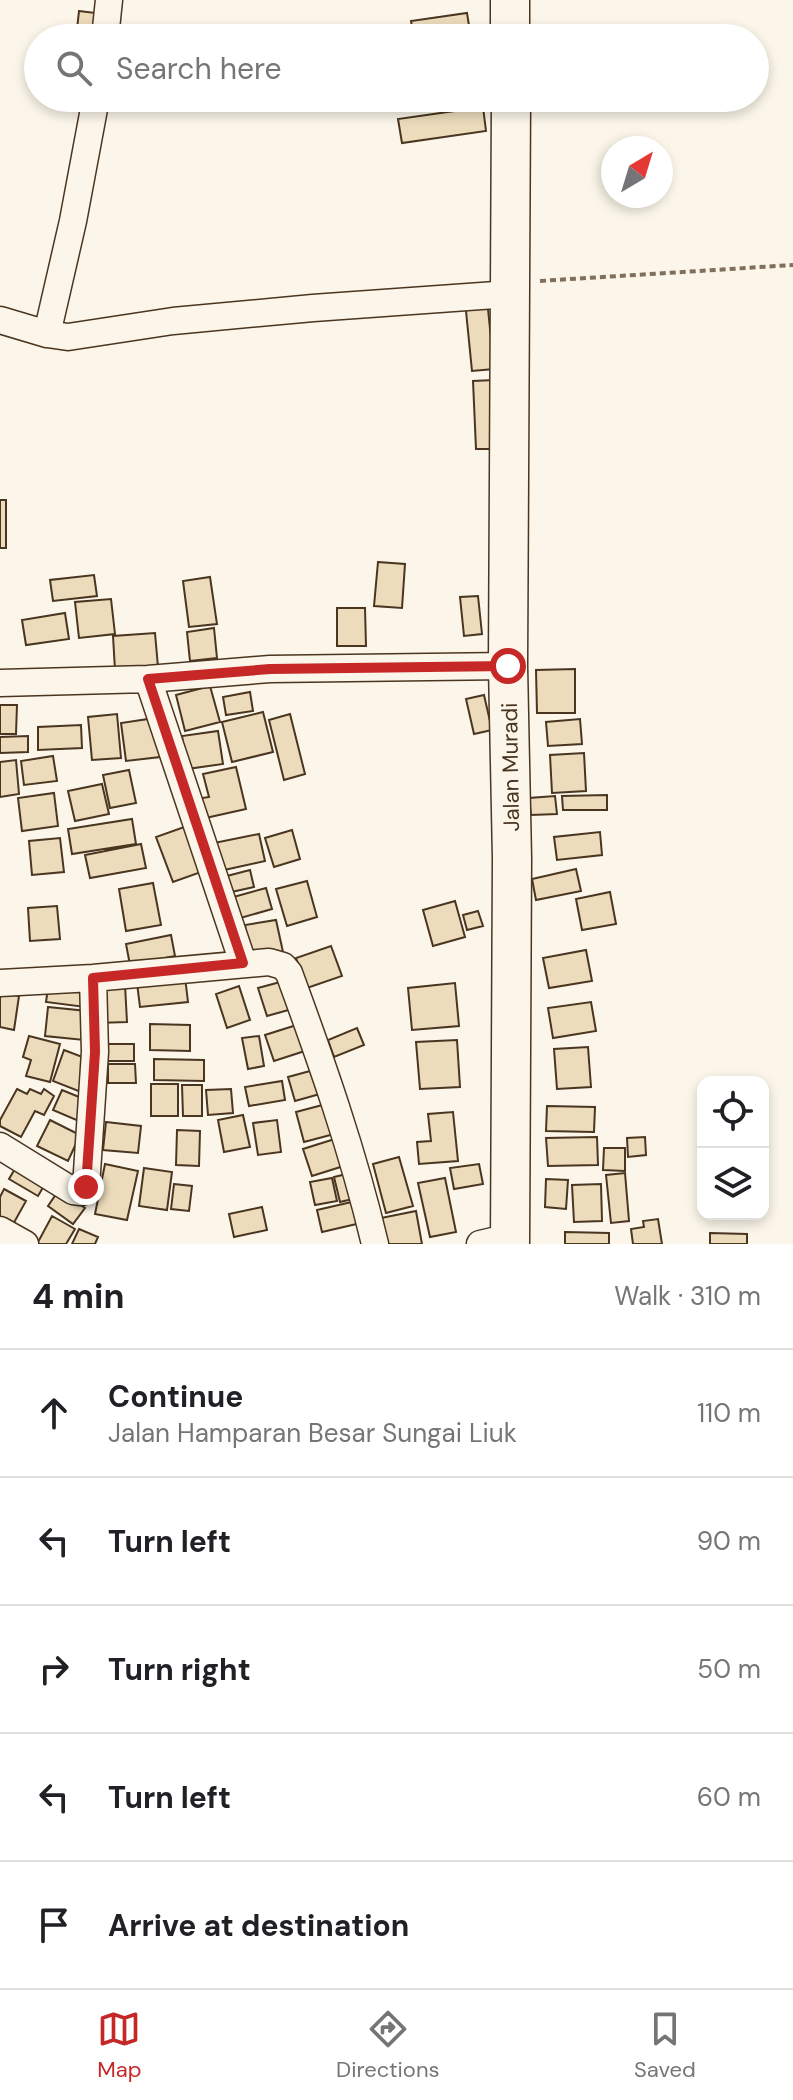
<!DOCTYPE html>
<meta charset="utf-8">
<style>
:root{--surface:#fff;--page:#f6f6f6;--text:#202124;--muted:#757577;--line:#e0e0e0;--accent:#c62828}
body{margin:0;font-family:"DM Sans",sans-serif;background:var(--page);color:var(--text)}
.controls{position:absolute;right:24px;bottom:24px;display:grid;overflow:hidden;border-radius:16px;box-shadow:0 4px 12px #0003}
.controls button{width:72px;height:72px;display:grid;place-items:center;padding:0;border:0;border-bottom:2px solid var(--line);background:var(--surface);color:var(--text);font:40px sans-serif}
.compass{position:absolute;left:601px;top:136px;width:72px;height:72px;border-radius:50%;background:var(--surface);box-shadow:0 4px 12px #0003;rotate:38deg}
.stop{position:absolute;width:24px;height:24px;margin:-18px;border:6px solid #c62828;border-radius:50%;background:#fff}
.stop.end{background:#c62828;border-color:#fff;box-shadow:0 2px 8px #0008}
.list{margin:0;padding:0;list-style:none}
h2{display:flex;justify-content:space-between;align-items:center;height:104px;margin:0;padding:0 32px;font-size:34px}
h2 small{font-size:26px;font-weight:400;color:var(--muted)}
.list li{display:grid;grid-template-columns:52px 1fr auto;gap:24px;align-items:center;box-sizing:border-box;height:128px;padding:0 32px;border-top:2px solid var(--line)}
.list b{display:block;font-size:30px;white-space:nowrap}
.list p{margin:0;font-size:26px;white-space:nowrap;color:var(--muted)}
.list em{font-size:26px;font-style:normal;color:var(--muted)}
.icon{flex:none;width:44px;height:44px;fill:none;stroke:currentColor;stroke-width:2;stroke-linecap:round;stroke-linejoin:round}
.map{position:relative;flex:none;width:793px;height:1244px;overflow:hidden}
.search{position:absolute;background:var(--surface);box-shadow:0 4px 12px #0003;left:24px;right:24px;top:24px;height:88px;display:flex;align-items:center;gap:20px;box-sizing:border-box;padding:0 28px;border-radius:44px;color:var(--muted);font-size:30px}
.sheet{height:744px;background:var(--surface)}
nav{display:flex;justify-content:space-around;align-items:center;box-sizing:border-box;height:112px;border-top:2px solid var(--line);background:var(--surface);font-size:22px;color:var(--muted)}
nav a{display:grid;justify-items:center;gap:4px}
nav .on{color:var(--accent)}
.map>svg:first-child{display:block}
.building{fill:#ecdcbc;stroke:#4a3520;stroke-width:2}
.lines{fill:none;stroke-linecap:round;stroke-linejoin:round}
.minor-casing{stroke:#4a3520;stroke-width:29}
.highway-casing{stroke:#4a3520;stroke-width:41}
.path{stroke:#7f6f5c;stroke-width:4;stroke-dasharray:6 4;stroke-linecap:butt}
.minor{stroke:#fbf6e9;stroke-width:26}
.highway{stroke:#fbf6e9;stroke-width:38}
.route{stroke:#c62828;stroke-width:10}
.labels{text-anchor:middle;stroke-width:6;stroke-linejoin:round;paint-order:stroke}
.street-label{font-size:22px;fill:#4a3520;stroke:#fbf6e9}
</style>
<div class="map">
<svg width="793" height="1244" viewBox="0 0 793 1244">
<rect width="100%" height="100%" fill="#fbf6e9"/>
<path class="building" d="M79 11 104 14 101 38H76Z
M467 13 471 38H414L411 21Z
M483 107 486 131 402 143 398 119Z
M487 299 494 369 472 371 465 301Z
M494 380 498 449H476L473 381Z
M0 500H6V548H0Z
M378 562 405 564 402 608 374 606Z
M94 575 97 596 53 601 50 580Z
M210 577 217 624 189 627 183 581Z
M478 596 482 634 464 636 460 597Z
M111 599 115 634 79 638 75 602Z
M337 608H365L366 646H337Z
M65 613 69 639 26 645 22 620Z
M214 628 217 658 190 661 187 632Z
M155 633 158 667 115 670 113 636Z
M575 669V713H537L536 670Z
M210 686 220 722 185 731 176 695Z
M250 692 253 711 226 715 223 697Z
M484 695 492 730 474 734 466 699Z
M0 705H17L16 734H0Z
M263 712 273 752 232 762 222 722Z
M117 714 121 758 92 760 88 717Z
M290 714 305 774 284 780 269 720Z
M155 718 160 757 126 761 121 723Z
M580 719 582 744 548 746 546 722Z
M81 725 82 748 38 750V727Z
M218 731 223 764 187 769 182 736Z
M28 736V752L0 753V737Z
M584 753 586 791 552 793 550 755Z
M53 756 57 781 24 785 21 761Z
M16 760 19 794 0 797V762Z
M236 767 246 809 201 819 196 799 209 797 203 774Z
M129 770 136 803 110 808 103 775Z
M102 784 109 814 75 821 68 791Z
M54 793 58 826 22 831 18 798Z
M607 795V810H563L562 796Z
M555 796 557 814 531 815 529 798Z
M132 819 136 844 72 854 68 829Z
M187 826 204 871 173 882 156 837Z
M292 830 300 859 274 867 265 838Z
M600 832 602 855 557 860 554 837Z
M259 834 265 861 215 872 209 844Z
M60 838 64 872 32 875 29 841Z
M141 844 146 868 90 878 85 855Z
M576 869 581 891 536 900 532 879Z
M250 870 254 887 227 893 223 877Z
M307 881 317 917 287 926 276 889Z
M153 883 161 925 126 931 119 889Z
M266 888 272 909 237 919 230 898Z
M610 892 616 924 582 930 576 899Z
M455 901 465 937 433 946 423 910Z
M57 906 60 939 30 941 28 908Z
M478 911 483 926 467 930 463 915Z
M276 920 283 952 251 958 245 925Z
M171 935 175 956 130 965 126 944Z
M331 946 342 976 307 988 296 958Z
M586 950 592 981 549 988 543 958Z
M185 977 188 1002 140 1007 137 983Z
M49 981 88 986 85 1007 46 1002Z
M284 981 292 1009 267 1016 258 988Z
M455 983 459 1026 412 1030 408 988Z
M125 985 127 1022 96 1023 94 986Z
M239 986 250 1020 227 1028 216 994Z
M0 993 19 996 14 1030 0 1027Z
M591 1002 596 1031 553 1038 548 1008Z
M48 1007 87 1011 84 1040 45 1036Z
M306 1022 314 1048 274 1061 265 1035Z
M150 1024 190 1025V1051L150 1050Z
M357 1028 364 1045 334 1057 328 1040Z
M29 1036 60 1044 50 1082 26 1076 31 1060 23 1057Z
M259 1036 264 1066 248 1069 242 1038Z
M457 1040 460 1087 420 1089 416 1042Z
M104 1044H134V1061H105Z
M588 1047 591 1087 557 1089 554 1049Z
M64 1050 93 1061 81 1092 53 1081Z
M154 1059 204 1060V1081L154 1080Z
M108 1064H135L136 1083H108Z
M321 1068 327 1092 295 1101 288 1077Z
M282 1081 285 1100 249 1106 245 1087Z
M151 1084H178V1116H151Z
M182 1085H202V1116H183Z
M17 1089 27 1094 30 1089 41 1094 44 1089 54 1096 44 1115 35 1111 21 1137 0 1126V1120Z
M231 1089 233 1113 208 1115 206 1090Z
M62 1090 89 1101 81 1122 53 1110Z
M330 1103 338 1133 304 1142 296 1112Z
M547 1106 595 1107 594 1132 546 1131Z
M453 1112 458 1161 419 1164 417 1142 431 1141 428 1114Z
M243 1115 250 1147 224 1152 218 1120Z
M50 1120 80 1135 68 1161 37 1146Z
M277 1120 281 1152 258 1155 253 1123Z
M106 1122 141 1126 138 1153 103 1150Z
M177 1130 200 1131 199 1166 176 1165Z
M341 1137 350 1164 312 1176 303 1149Z
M597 1137 598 1165 548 1166 546 1138Z
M645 1137 646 1155 628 1157 627 1138Z
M604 1148H625V1171L603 1170Z
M399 1157 413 1206 386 1213 373 1164Z
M19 1162 48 1179 38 1196 9 1179Z
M105 1164 138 1171 127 1220 95 1214Z
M479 1164 483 1184 454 1189 450 1168Z
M144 1168 172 1172 167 1210 139 1206Z
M355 1172 361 1197 340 1202 334 1177Z
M625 1173 629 1221 611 1223 606 1175Z
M332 1178 337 1201 315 1205 310 1182Z
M445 1178 456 1232 430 1237 418 1183Z
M546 1179 568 1180 566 1209 545 1207Z
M174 1184 192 1186 189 1211 171 1209Z
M601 1184 602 1221 574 1222 572 1185Z
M4 1189 26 1201 11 1228 0 1222V1197Z
M59 1190 85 1208 73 1224 48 1206Z
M356 1201 361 1223 322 1232 317 1210Z
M262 1207 267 1230 234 1237 229 1214Z
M416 1211 422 1244H387L381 1218Z
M52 1216 75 1229 66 1244H37Z
M658 1219 662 1244H633L631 1229 644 1227 643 1221Z
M79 1229 98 1237 95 1244H72Z
M565 1232 609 1233V1244H565Z
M710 1233 747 1234V1244H710Z"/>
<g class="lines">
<g class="minor-casing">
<path id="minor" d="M105 38 109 0
M0 320 47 334 68 337 173 321 313 308 510 294
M47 334 73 221 96 98
M148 679 243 963
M0 683 148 679 270 669 508 666
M0 983 93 978 269 962 283 966 289 973C322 1063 353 1151 375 1244
M0 1146 73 1191 81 1192 86 1187 95 1052 93 978
M0 1230 25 1244
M480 1244 510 1237"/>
</g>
<g class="highway-casing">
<path id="highway" d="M510 0V38
M510 1244 512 859 508 666 511 98"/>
</g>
<path class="path" d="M540 281 793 265"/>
<use href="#minor" class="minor"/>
<use href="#highway" class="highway"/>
</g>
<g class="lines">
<path class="route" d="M86 1187 95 1052 93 978 243 963 148 679 270 669 508 666"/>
</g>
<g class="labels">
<g class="street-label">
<text transform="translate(510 767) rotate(-91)" y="8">Jalan Muradi</text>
</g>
</g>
</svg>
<div class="controls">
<button><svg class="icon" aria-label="locate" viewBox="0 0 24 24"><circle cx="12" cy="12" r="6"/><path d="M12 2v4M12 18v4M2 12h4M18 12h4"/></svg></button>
<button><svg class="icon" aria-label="layers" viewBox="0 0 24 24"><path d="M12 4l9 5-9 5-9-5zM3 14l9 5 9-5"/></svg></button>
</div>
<svg class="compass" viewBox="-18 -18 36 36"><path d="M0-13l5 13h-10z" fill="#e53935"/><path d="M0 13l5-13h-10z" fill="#757577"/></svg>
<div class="stop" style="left:508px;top:666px"></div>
<div class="stop end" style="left:86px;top:1187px"></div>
<div class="search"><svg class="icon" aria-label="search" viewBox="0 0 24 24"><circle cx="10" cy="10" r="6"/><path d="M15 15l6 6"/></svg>Search here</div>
</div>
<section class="sheet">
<h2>4 min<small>Walk · 310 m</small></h2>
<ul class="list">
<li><svg class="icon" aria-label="ahead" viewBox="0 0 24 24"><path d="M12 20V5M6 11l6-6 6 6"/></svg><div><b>Continue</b><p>Jalan Hamparan Besar Sungai Liuk</p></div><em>110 m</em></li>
<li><svg class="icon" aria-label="left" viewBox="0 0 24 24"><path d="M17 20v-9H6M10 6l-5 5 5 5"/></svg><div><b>Turn left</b></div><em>90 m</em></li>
<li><svg class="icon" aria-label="right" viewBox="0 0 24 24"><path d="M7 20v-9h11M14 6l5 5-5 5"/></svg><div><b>Turn right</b></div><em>50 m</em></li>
<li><svg class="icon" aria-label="left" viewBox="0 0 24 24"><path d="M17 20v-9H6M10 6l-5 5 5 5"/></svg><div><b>Turn left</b></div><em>60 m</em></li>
<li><svg class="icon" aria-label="arrive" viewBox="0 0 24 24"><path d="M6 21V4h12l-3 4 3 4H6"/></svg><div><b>Arrive at destination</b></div></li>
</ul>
</section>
<nav>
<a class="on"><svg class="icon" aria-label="map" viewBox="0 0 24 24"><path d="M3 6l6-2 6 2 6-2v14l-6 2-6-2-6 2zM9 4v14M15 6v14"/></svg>Map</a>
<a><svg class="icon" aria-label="directions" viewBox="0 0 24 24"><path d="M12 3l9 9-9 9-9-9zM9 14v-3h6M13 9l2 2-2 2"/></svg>Directions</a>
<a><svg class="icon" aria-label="saved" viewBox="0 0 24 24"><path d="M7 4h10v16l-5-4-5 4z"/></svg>Saved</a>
</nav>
